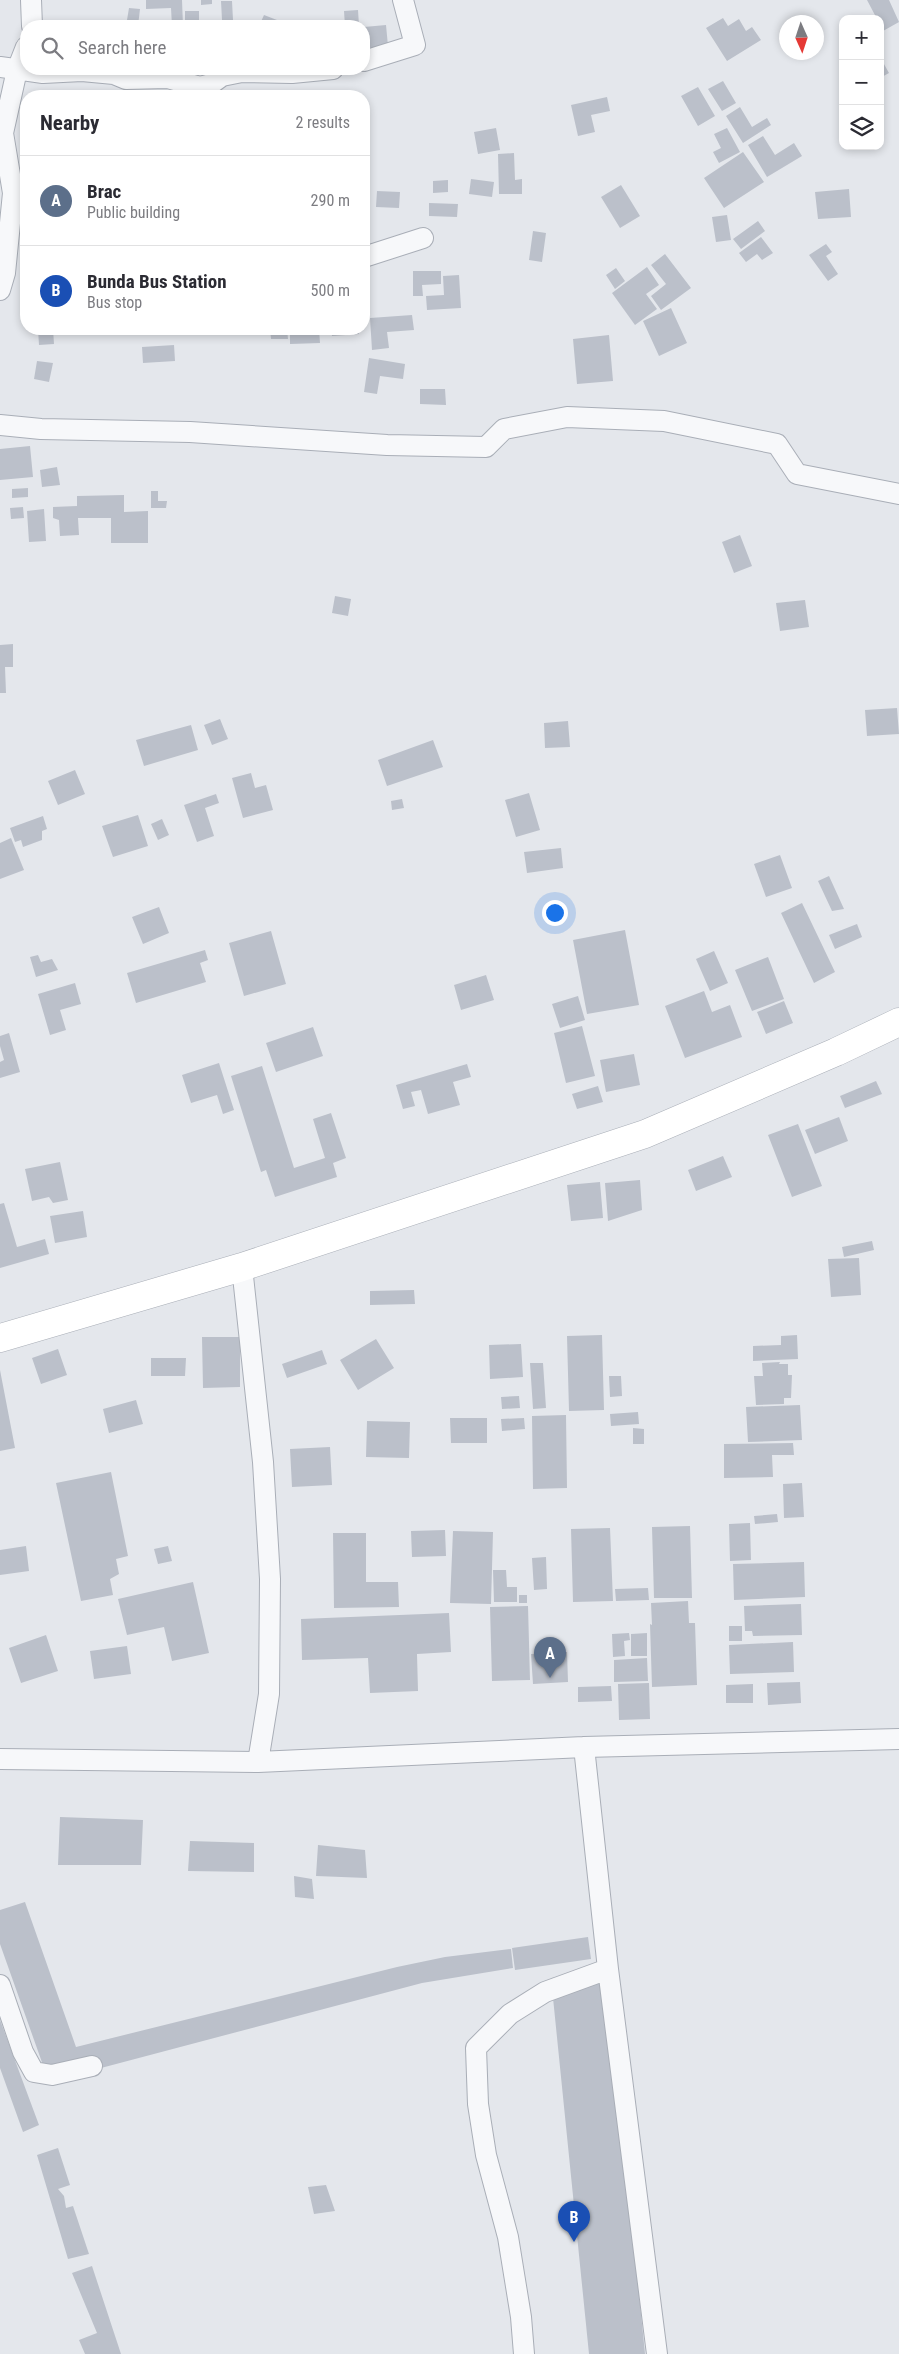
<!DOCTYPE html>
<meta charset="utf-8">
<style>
:root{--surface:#fff;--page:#f2f2f3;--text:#2b2b33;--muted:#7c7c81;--line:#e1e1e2;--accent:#0b8043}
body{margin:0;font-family:"Roboto Condensed",sans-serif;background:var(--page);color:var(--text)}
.controls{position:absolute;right:15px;top:15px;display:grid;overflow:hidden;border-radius:10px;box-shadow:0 2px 8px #0003}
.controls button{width:45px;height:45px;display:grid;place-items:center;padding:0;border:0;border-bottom:1px solid var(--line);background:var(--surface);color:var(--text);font:25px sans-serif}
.compass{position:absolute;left:779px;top:15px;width:45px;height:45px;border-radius:50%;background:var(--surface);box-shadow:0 2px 8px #0003;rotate:177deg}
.you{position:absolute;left:554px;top:912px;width:18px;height:18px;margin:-12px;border:4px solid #fff;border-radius:50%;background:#1a73e8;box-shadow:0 0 0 8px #1a73e833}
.badge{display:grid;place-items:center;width:32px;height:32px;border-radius:50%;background:var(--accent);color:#fff;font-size:16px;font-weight:700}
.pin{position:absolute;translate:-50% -41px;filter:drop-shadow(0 1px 2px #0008)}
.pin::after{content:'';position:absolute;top:26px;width:18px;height:15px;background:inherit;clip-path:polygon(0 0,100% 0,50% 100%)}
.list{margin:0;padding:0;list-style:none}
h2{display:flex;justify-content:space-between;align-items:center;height:65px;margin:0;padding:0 20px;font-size:21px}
h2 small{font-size:16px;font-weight:400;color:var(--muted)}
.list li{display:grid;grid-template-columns:32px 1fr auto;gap:15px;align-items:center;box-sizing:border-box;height:90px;padding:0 20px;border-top:1px solid var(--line)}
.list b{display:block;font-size:19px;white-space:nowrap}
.list p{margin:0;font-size:16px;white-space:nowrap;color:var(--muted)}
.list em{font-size:16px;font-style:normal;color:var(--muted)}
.icon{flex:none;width:28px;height:28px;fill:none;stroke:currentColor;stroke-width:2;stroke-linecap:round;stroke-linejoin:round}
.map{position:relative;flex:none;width:899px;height:2354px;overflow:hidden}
.search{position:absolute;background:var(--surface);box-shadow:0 2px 8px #0003;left:20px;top:20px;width:350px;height:55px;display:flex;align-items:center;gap:12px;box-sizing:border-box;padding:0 18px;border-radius:20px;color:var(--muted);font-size:19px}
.panel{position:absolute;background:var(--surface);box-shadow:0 2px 8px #0003;left:20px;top:90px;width:350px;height:245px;border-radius:20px}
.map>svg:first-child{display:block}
.building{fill:#bbc0ca}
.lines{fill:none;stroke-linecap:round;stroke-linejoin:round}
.minor-casing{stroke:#a9aeb7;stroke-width:22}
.secondary-casing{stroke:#a9aeb7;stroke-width:29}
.minor{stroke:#f7f8fa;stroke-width:20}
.secondary{stroke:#fff;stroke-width:28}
</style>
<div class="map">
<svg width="899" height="2354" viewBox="0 0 899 2354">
<rect width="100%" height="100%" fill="#e4e7ec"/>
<path class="building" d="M146 0H182L183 26H172L171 8 146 9Z
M201 0H212V4L201 5Z
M867 0H889L899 22 883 31 880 19H877Z
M221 1H232L233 20H222Z
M129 8 140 9 138 26H126Z
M358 10 359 26H345L344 11Z
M185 11H199V26H185Z
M264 15 277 20 274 26H259Z
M723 18 728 26 739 19 746 31 752 27 761 40 727 61 706 28Z
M386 25 388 46 364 48V27Z
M880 57 889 73 880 78Z
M723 81 736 103 722 111 708 89Z
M698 87 715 116 698 126 681 96Z
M607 97 610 111 591 115 595 132 578 136 571 105Z
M740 107 752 127 767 118 771 125 743 143 726 116Z
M496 128 500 150 478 154 474 132Z
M727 128 740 152 719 163 713 152 721 148 714 134Z
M763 136 775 155 794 143 802 156 767 177 748 145Z
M743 152 764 182 724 208 704 178Z
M514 153 515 180 522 179V194H499L498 154Z
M471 179 494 182 492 197 469 194Z
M448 180V192L433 193V181Z
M621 185 640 216 620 228 601 197Z
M849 189 851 217 818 219 815 192Z
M377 191 400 192 399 208 376 207Z
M429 203 458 204 457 217 429 216Z
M727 215 731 240 716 242 712 217Z
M758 221 765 231 741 249 733 239Z
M533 231 546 233 542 262 529 260Z
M761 237 773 253 762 260 757 254 746 262 739 253Z
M826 244 832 252 826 256 838 274 828 281 809 255Z
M665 254 691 288 661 310 651 296 666 284 651 265Z
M647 267 659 285 646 294 657 309 635 325 612 293Z
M616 268 625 281 615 289 606 275Z
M413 271H441V284L422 285 423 296H413Z
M459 275 461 308 427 310 426 296 444 295 443 276Z
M671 308 687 343 659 356 643 321Z
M412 315 414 330 387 332 389 348 372 350 370 318Z
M38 329H53L54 344 39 345Z
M141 329H173V332H141Z
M270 329H287L288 339H271Z
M290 329H319L320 343 290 344Z
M331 329H359V334L332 336Z
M609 335 613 381 577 384 573 339Z
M174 345 175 361 143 363 142 347Z
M369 358 405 364 403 379 380 376 377 394 364 392Z
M37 361 53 363 49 382 34 379Z
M420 389H445L446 405 420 404Z
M30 446 33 477 0 480V449Z
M57 467 60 485 42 487 40 470Z
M28 488V497L12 498V489Z
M151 491H158V501H167L166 508H151Z
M124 495V512L148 511V543H111V518H78L79 535 60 536 59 520 53 518V507L77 506V496Z
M23 507 24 518 11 519 10 508Z
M44 509 46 541 29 542 27 511Z
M740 535 752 566 734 573 722 542Z
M335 596 351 599 348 616 332 613Z
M805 600 809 627 780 631 776 603Z
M13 644V667H5L6 693H0V645Z
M897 708 899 734 867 736 865 710Z
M220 719 228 739 212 745 204 725Z
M568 721 570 747 545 748 544 723Z
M191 725 198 750 144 766 136 740Z
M433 740 443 767 387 786 378 760Z
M75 770 85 794 58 805 48 781Z
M251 773 255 788 266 785 273 810 243 818 232 778Z
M529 793 540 830 516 837 505 800Z
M216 794 219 803 205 808 214 836 197 842 184 805Z
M402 799 404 808 392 810 391 801Z
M138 815 148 846 113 857 102 826Z
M43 816 47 829 42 831V840L23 847 21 840 15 842 10 828Z
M162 819 169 835 158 840 151 824Z
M11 838 24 870 0 879V843Z
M561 848 563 868 527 873 524 852Z
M780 855 792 888 766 897 754 864Z
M829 876 844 909 832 911 818 881Z
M802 903 835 972 814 983 781 913Z
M159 907 169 933 143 944 132 917Z
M857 924 862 937 835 949 829 935Z
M625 930 639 1005 587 1014 573 940Z
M271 931 286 984 244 996 229 943Z
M205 950 208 960 200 963 206 982 136 1003 127 973Z
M714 951 728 983 710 991 696 959Z
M38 955 41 962 52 959 58 970 36 977 30 957Z
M768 957 784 999 752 1011 735 970Z
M486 975 494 1000 461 1010 454 985Z
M75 983 81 1004 60 1010 66 1030 50 1035 38 994Z
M704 991 712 1012 730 1005 742 1037 685 1058 665 1006Z
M578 996 585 1020 560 1028 552 1004Z
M784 1001 793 1023 766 1034 757 1012Z
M582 1026 595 1076 566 1083 554 1033Z
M313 1027 323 1056 276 1072 266 1043Z
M9 1033 20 1072 0 1078V1062L4 1060 0 1046V1036Z
M634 1054 640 1085 606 1092 600 1060Z
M219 1063 234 1110 223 1114 217 1095 191 1103 182 1075Z
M467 1064 471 1077 453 1082 460 1105 428 1114 421 1090 411 1092 415 1106 403 1109 396 1085Z
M262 1066 294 1168 325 1158 313 1119 331 1113 346 1158 333 1163 337 1177 275 1197 266 1170 261 1172 231 1076Z
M876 1081 882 1094 845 1108 840 1096Z
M598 1086 603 1102 577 1109 572 1094Z
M839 1117 848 1141 815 1154 805 1130Z
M798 1124 822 1186 792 1197 768 1135Z
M723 1156 732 1177 696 1191 688 1170Z
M60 1162 68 1200 53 1203 49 1197 32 1201 25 1169Z
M640 1180 642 1210 608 1221 605 1183Z
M600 1182 603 1218 571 1221 567 1185Z
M4 1203 17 1247 45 1239 49 1254 0 1268V1204Z
M83 1211 87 1237 55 1243 50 1216Z
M872 1241 874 1250 844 1257 842 1247Z
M859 1258 861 1295 831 1297 828 1259Z
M414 1290 415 1304 370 1305V1291Z
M602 1335 604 1410 569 1411 567 1336Z
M797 1335 798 1359 753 1361V1346L781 1345V1336Z
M202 1337H240V1387L203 1388Z
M376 1339 394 1368 358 1390 340 1360Z
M521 1344 523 1377 490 1379 489 1345Z
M58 1349 67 1375 41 1384 32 1358Z
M322 1350 327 1364 287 1378 282 1364Z
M151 1358H186L185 1376H151Z
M780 1362 779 1364H788V1375H792L791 1398H784V1404L756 1405 754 1376H763L762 1363Z
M530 1363H543L546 1408 533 1409Z
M0 1370 15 1448 0 1451Z
M609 1376H621L622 1396 610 1397Z
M519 1396 520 1408 502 1409 501 1397Z
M136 1400 143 1424 109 1433 103 1409Z
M800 1405 802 1440 748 1442 746 1407Z
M638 1412 639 1424 611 1426 610 1414Z
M566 1415 567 1488 533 1489 532 1416Z
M450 1418H487V1443H451Z
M524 1418 525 1429 502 1431 501 1419Z
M367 1421 410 1422 409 1458 366 1457Z
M633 1428 644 1429V1444H633Z
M793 1443 794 1455H772L773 1477 724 1478V1444Z
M330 1447 332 1485 292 1487 290 1449Z
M111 1472 128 1556 116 1559 119 1574 110 1579 113 1595 81 1601 56 1483Z
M802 1483 804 1517 784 1518 783 1484Z
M777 1514 778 1522 755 1524 754 1516Z
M750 1523 751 1560 730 1561 729 1524Z
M690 1526 692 1598H654L652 1527Z
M610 1528 613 1601 573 1602 571 1529Z
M445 1530 446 1556 412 1557 411 1531Z
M453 1531 493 1532 491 1604 450 1603Z
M333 1533H366V1582H398L399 1607 334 1608Z
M26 1546 29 1571 0 1575V1550Z
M168 1546 172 1561 158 1564 154 1549Z
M546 1557 547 1589 534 1590 532 1558Z
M804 1562 805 1597 734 1600 733 1564Z
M493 1570H506L507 1587H517V1602H494Z
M193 1582 209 1653 172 1661 164 1627 127 1635 118 1599Z
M648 1588 649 1600 616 1601 615 1589Z
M519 1595H527V1603H519Z
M688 1601 689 1623H695L697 1685 652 1687 650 1624 652 1625 651 1603Z
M801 1604 802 1635 753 1636 752 1631H745L744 1606Z
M528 1606 530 1680 492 1681 490 1607Z
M449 1613 451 1652 417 1654 418 1691 370 1693 368 1658 302 1660 301 1619Z
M729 1626H742V1641H729Z
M629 1633 630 1640 624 1641 625 1656 613 1657 612 1634Z
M647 1633V1656H631V1634Z
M46 1635 58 1671 21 1683 9 1648Z
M793 1642 794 1672 730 1674 729 1645Z
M127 1646 131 1674 94 1679 90 1651Z
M567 1652 568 1682 533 1684 531 1654Z
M647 1658 648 1681 614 1682V1660Z
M800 1682 801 1703 768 1705 767 1683Z
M649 1683 650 1719 619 1720 618 1684Z
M753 1684V1703H726V1685Z
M611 1686 612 1701 578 1702V1687Z
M60 1817 143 1820 141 1865H58Z
M190 1841 254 1843V1872L188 1871Z
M318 1845 365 1850 367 1878 316 1876Z
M294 1876 312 1879 314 1899 295 1897Z
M25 1902 76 2047 397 1967 445 1957 511 1949 513 1968 422 1983 101 2068H44L0 1944V1910Z
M588 1937 591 1959 515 1970 512 1948Z
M607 1972 645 2354H589L551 1978Z
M0 2020 39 2125 23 2132 0 2068Z
M58 2148 70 2185 58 2189 64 2196 66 2208 73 2206 89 2254 68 2259 37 2155Z
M326 2185 335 2211 314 2214 308 2187Z
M92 2266 121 2354H85L79 2340 97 2333 72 2273Z"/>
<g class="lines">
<g class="minor-casing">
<path id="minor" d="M31 0 32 26
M364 61 415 45 403 0
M0 67 43 73 82 71 114 74 126 79 168 78 200 87 211 84 222 76 242 72 292 73 333 69
M364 257 423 238
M0 290 5 273 13 193 3 133 17 70 26 47
M0 425 41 429 190 432 387 445 486 447 504 429 567 417 664 421 777 444 797 474 899 494
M242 1267 263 1462 270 1579 269 1694 258 1762
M584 1747 608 1969 657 2354
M0 1759 258 1762 584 1747 899 1739
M0 1985 23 2052 34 2072 52 2075 92 2066
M524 2354 521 2317 508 2237 486 2155 478 2104 476 2048 510 2014 545 1992 608 1969"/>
</g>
<g class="secondary-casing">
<path id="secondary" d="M0 1338 242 1267 645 1134 836 1052 899 1022"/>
</g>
<use href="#minor" class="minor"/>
<use href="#secondary" class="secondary"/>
</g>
</svg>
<div class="controls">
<button>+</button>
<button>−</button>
<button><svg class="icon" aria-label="layers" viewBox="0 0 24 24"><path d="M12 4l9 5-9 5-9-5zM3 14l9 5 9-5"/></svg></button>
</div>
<svg class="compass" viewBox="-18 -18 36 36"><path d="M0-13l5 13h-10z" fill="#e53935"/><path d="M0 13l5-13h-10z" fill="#7c7c81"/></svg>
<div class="you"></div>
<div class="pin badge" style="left:550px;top:1678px;background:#5c6f8a">A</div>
<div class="pin badge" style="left:574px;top:2242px;background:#1a4fb4">B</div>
<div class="search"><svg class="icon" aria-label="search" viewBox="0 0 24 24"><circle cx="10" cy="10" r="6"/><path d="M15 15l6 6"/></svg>Search here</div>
<section class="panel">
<h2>Nearby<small>2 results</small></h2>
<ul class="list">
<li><span class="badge" style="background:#5c6f8a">A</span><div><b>Brac</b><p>Public building</p></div><em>290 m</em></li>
<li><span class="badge" style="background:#1a4fb4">B</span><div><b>Bunda Bus Station</b><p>Bus stop</p></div><em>500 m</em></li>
</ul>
</section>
</div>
